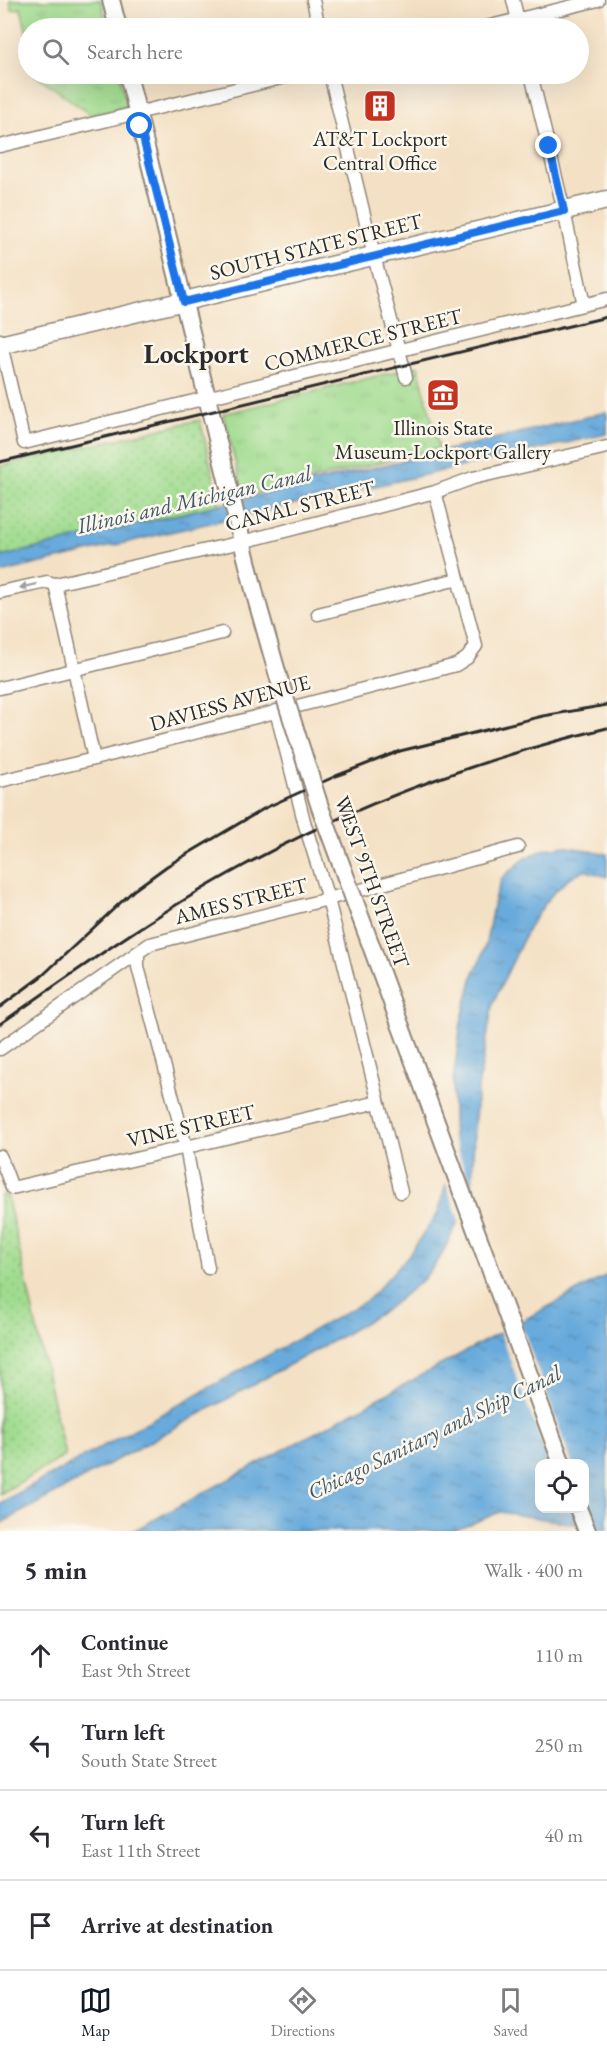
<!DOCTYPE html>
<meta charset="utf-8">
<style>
:root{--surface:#fff;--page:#f7f7f7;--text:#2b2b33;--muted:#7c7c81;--line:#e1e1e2;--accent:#111827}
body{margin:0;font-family:"EB Garamond",serif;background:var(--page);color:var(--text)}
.controls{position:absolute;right:18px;bottom:18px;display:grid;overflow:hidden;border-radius:12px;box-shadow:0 6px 24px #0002}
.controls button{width:54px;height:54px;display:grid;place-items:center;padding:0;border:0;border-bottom:2px solid var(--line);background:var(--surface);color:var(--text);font:30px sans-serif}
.stop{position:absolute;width:18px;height:18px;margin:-14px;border:4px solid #1a73e8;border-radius:50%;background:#fff}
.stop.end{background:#1a73e8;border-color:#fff;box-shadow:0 2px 6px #0008}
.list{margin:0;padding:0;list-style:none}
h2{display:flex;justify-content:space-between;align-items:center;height:78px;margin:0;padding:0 24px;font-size:26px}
h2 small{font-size:20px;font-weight:400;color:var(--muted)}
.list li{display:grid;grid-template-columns:39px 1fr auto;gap:18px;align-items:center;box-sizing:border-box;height:90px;padding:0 24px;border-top:2px solid var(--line)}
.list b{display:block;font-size:22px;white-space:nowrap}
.list p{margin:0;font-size:20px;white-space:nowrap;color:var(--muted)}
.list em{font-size:20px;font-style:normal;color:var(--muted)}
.icon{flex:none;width:33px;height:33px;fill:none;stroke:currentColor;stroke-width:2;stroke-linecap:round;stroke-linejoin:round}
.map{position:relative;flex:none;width:607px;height:1531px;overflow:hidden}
.search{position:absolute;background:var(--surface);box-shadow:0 6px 24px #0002;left:18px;right:18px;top:18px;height:66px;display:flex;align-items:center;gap:15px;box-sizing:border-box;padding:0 21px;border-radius:33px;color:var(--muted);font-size:22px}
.sheet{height:438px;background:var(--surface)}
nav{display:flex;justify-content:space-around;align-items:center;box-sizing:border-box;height:84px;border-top:2px solid var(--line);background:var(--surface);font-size:16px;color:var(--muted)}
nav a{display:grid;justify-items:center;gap:3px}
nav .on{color:var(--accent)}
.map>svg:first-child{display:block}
.grass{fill:url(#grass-tufts);stroke:#66845d;stroke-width:1.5}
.park{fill:url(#park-dots);stroke:#66845d;stroke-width:1.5}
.water{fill:url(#water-ripples);stroke:#4a6a84;stroke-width:1.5;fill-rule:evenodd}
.pier{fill:#f4e1c5}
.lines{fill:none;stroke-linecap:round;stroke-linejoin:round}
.street-casing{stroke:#908678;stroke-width:15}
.secondary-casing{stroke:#908678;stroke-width:20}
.primary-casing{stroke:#908678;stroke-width:21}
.street{stroke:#fff;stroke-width:12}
.secondary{stroke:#fff;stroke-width:16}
.primary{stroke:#fff;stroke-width:18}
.rail{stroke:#2b2b2b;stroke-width:3}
.secondary-bridge-casing{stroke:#908678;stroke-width:20;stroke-linecap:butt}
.secondary-bridge{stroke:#fff;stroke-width:16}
.oneway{fill:#a0a0a0}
.route{stroke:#1a73e8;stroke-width:8}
.labels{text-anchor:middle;stroke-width:5;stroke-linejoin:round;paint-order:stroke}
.poi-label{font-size:21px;fill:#2b2b2b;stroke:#fbf7ec}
.street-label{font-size:21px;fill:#2b2b2b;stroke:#fbf7ec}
.water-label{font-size:22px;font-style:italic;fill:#405769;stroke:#fbf7ec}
.district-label{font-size:27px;font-weight:bold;fill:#2b2b2b;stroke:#fbf7ec}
</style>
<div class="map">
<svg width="607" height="1531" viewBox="0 0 607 1531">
<defs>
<pattern id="grass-tufts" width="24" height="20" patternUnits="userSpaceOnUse" patternTransform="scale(1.5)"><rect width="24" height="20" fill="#a0dc8f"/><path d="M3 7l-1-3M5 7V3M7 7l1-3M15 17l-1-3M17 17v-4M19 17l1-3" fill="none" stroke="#8abd7c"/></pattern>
<pattern id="park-dots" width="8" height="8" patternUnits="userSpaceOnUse" patternTransform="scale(1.5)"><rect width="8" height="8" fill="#a0dc8f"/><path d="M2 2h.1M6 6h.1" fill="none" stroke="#8abd7c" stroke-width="1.8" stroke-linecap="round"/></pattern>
<pattern id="water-ripples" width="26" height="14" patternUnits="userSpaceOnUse" patternTransform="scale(1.5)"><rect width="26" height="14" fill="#68aadc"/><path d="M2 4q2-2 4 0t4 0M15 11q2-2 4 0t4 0" fill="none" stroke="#568bb3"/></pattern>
</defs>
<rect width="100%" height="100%" fill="#fbf7ec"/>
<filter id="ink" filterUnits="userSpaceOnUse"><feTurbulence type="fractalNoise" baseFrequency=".0167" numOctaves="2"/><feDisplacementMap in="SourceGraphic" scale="12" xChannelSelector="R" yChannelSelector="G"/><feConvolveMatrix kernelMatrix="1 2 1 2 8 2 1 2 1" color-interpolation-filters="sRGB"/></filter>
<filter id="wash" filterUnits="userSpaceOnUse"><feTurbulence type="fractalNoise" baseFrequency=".008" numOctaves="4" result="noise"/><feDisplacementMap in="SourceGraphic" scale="24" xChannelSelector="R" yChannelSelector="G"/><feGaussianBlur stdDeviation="1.35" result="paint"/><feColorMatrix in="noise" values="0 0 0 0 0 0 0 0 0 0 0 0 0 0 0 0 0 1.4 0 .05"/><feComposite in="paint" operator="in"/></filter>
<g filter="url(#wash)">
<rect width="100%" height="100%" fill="#f4e1c5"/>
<path class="grass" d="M10 0H101L108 28H28V39L21 8 12 10Z
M35 74H119L127 106 92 116Z
M418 366 439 448 244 496 223 414Z"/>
<path class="park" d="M200 420 220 504 0 557V466Z
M7 1195 65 1456 0 1494V1196Z"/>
<path class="water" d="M607 412V434L166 533 0 573V557Z
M564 846 607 854V877L584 870 569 878 549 898 529 927 493 1003 478 1088 474 1127 472 1194 440 1258 424 1279 386 1310 340 1337 0 1524V1503L368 1300 408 1256 438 1213 453 1158V1082L461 1022 474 972 480 962 486 943 494 900 502 878 527 857 546 849Z
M607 1275V1529L500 1512 454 1531H133ZM540 1464H584V1508H540Z"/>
<path class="pier" d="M450 1130 474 1196 460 1223 444 1179 450 1157Z
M519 1319 572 1463H549L499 1330Z"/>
</g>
<g filter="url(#ink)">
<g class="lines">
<g class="street-casing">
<path id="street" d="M313 0 319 28
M513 0 520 28
M482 28 598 0
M330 74 374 256 406 377
M531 74 564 211 584 305
M0 146 298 74
M0 340 24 443 607 299
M55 584 94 759
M0 592 47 582 55 584 242 542 435 492 473 478 607 447
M318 614 458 579
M0 688 222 633
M276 711 305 825 328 899 401 1192
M0 781 94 759 456 665 467 658 476 646 435 492
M138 952V967L186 1147 208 1268
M0 1049 150 944 328 899 518 847
M0 1156 12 1188 378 1102"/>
</g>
<g class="secondary-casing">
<path id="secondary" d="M111 0 118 28
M128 74 256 598 279 679
M578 1508 587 1531"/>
</g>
<g class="primary-casing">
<path id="primary" d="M0 345 607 200"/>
</g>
<use href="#street" class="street"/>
<use href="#secondary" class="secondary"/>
<use href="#primary" class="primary"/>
<path class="rail" d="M0 462 607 317
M0 1007 43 975 134 890 167 866 265 808 336 776 400 751 543 716 607 705
M0 1024C79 969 158 912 243 866 358 803 480 759 607 728"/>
<g class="secondary-bridge-casing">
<path id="secondary-bridge" d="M279 679 320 807 562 1464"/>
</g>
<use href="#secondary-bridge" class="secondary-bridge"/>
</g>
<defs><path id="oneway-solid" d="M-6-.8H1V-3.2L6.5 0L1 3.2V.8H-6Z" transform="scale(1.5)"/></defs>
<use class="oneway" href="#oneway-solid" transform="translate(28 586) rotate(167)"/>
</g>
<g class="lines" filter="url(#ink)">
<path class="route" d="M140 126 184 302 564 211 549 146"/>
</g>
<defs>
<g id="building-square" transform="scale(1.725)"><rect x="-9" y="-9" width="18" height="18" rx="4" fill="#c8321e" stroke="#fbf7ec"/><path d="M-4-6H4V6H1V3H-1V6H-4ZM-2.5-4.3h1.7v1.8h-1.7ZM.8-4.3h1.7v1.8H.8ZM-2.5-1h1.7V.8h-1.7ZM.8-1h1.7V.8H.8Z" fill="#fff"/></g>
<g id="museum-square" transform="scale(1.725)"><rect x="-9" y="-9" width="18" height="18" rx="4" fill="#c8321e" stroke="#fbf7ec"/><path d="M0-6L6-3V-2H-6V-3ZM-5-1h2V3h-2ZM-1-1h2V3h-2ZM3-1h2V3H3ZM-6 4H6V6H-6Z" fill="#fff"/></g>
</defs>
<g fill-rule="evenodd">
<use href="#building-square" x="380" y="106"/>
<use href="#museum-square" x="443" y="395"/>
</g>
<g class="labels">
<g class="poi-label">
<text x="380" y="146">AT&amp;T Lockport<tspan x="380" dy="24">Central Office</tspan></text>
<text x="443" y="435">Illinois State<tspan x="443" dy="24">Museum-Lockport Gallery</tspan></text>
</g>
<g class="street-label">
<text transform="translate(316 247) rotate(-14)" y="7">SOUTH STATE STREET</text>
<text transform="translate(363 340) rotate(-14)" y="7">COMMERCE STREET</text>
<text transform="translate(300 506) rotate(-14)" y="7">CANAL STREET</text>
<text transform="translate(230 703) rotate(-15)" y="7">DAVIESS AVENUE</text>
<text transform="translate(372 882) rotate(70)" y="7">WEST 9TH STREET</text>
<text transform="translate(241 901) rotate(-14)" y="7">AMES STREET</text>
<text transform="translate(191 1126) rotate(-13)" y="7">VINE STREET</text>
</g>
<g class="water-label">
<text transform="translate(194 499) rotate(-13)" y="8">Illinois and Michigan Canal</text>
<text transform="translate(434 1432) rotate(-26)" y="8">Chicago Sanitary and Ship Canal</text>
</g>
<g class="district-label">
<text x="196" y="363">Lockport</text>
</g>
</g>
</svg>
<div class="controls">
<button><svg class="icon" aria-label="locate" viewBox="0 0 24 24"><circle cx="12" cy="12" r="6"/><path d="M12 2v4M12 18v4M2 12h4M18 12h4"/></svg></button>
</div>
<div class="stop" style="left:140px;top:126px"></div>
<div class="stop end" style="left:549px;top:146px"></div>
<div class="search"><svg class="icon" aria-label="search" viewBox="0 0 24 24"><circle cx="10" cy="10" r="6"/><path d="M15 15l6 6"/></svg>Search here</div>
</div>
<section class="sheet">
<h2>5 min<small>Walk · 400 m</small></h2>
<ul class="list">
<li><svg class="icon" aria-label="ahead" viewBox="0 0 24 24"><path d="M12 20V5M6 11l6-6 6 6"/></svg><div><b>Continue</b><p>East 9th Street</p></div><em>110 m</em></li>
<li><svg class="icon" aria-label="left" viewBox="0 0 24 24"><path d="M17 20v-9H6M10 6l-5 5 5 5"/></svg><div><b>Turn left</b><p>South State Street</p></div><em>250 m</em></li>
<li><svg class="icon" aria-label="left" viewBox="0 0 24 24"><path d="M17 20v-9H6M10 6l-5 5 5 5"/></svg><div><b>Turn left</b><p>East 11th Street</p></div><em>40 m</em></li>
<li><svg class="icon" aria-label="arrive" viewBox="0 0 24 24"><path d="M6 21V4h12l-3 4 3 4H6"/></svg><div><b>Arrive at destination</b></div></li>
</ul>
</section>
<nav>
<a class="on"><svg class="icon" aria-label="map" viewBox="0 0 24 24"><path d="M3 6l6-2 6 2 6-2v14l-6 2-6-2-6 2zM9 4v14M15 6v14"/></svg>Map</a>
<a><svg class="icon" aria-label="directions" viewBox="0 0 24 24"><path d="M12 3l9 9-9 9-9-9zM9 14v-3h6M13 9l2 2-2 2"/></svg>Directions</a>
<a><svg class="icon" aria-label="saved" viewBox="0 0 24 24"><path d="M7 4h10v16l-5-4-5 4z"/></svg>Saved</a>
</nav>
